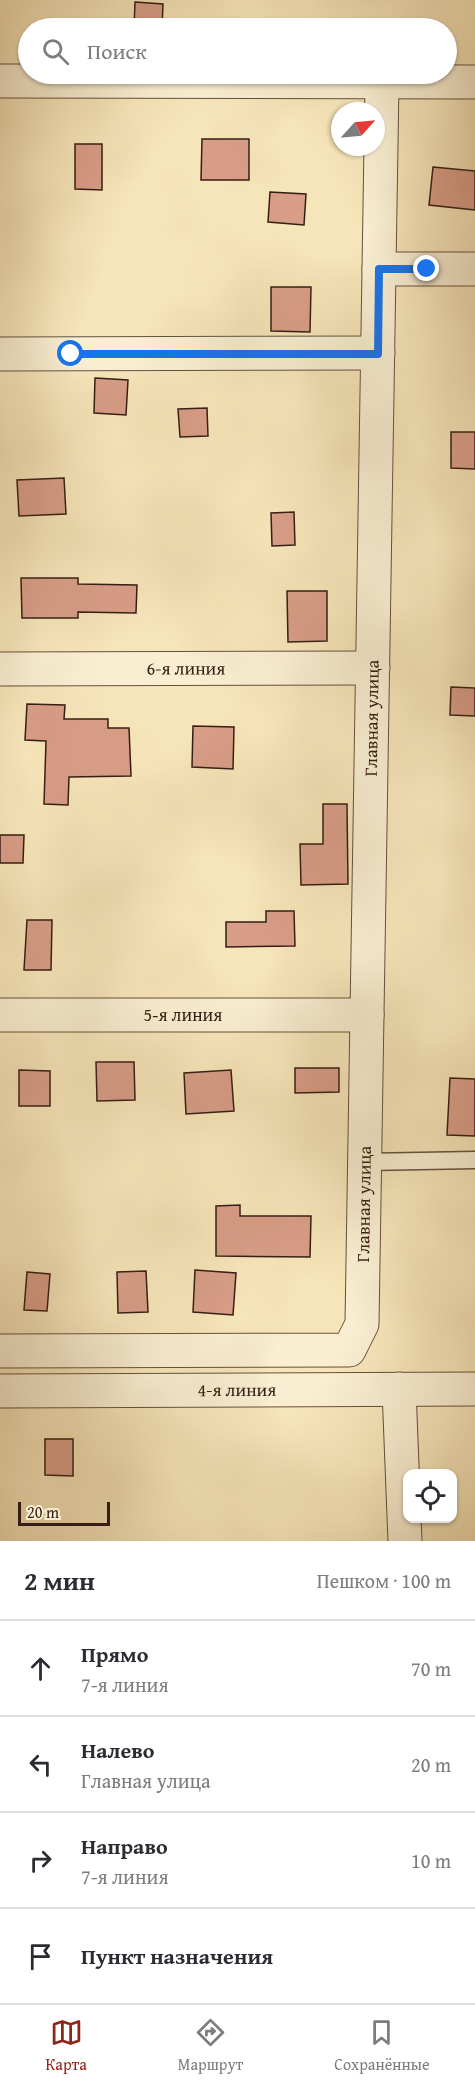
<!DOCTYPE html>
<html lang="ru">
<meta charset="utf-8">
<style>
:root{--surface:#fff;--page:#f2f2f3;--text:#2b2b33;--muted:#7c7c81;--line:#e1e1e2;--accent:#8f2418}
body{margin:0;font-family:"Gentium Book Plus",serif;background:var(--page);color:var(--text)}
.controls{position:absolute;right:18px;bottom:18px;display:grid;overflow:hidden;border-radius:12px;box-shadow:0 2px 4px #0004}
.controls button{width:54px;height:54px;display:grid;place-items:center;padding:0;border:0;border-bottom:2px solid var(--line);background:var(--surface);color:var(--text);font:30px sans-serif}
.compass{position:absolute;left:331px;top:102px;width:54px;height:54px;border-radius:50%;background:var(--surface);box-shadow:0 2px 4px #0004;rotate:63deg}
.scale{position:absolute;left:18px;bottom:15px;width:92px;box-sizing:border-box;padding-left:6px;border:3px solid #351e14;border-top:0;font-size:16px;line-height:21px;white-space:nowrap;color:#351e14;-webkit-text-stroke:4px #f9eed2;paint-order:stroke}
.stop{position:absolute;width:18px;height:18px;margin:-14px;border:4px solid #1a73e8;border-radius:50%;background:#fff}
.stop.end{background:#1a73e8;border-color:#fff;box-shadow:0 2px 6px #0008}
.list{margin:0;padding:0;list-style:none}
h2{display:flex;justify-content:space-between;align-items:center;height:78px;margin:0;padding:0 24px;font-size:26px}
h2 small{font-size:20px;font-weight:400;color:var(--muted)}
.list li{display:grid;grid-template-columns:39px 1fr auto;gap:18px;align-items:center;box-sizing:border-box;height:96px;padding:0 24px;border-top:2px solid var(--line)}
.list b{display:block;font-size:22px;white-space:nowrap}
.list p{margin:0;font-size:20px;white-space:nowrap;color:var(--muted)}
.list em{font-size:20px;font-style:normal;color:var(--muted)}
.icon{flex:none;width:33px;height:33px;fill:none;stroke:currentColor;stroke-width:2;stroke-linecap:round;stroke-linejoin:round}
.map{position:relative;flex:none;width:475px;height:1541px;overflow:hidden}
.search{position:absolute;background:var(--surface);box-shadow:0 2px 4px #0004;left:18px;right:18px;top:18px;height:66px;display:flex;align-items:center;gap:15px;box-sizing:border-box;padding:0 21px;border-radius:33px;color:var(--muted);font-size:22px}
.sheet{height:462px;background:var(--surface)}
nav{display:flex;justify-content:space-around;align-items:center;box-sizing:border-box;height:84px;border-top:2px solid var(--line);background:var(--surface);font-size:16px;color:var(--muted)}
nav a{display:grid;justify-items:center;gap:3px}
nav .on{color:var(--accent)}
.map>svg:first-child{display:block}
.building{fill:#d89d87;stroke:#351e14;stroke-width:1.5}
.lines{fill:none;stroke-linecap:round;stroke-linejoin:round}
.lane-casing{stroke:#65503d;stroke-width:19}
.street-casing{stroke:#65503d;stroke-width:35}
.lane{stroke:#f9eed2;stroke-width:16}
.street{stroke:#f9eed2;stroke-width:33}
.route{stroke:#1a73e8;stroke-width:8}
.labels{text-anchor:middle;stroke-width:6;stroke-linejoin:round;paint-order:stroke}
.street-label{font-size:18px;fill:#351e14;stroke:#f9eed2}
</style>
<div class="map">
<svg width="475" height="1541" viewBox="0 0 475 1541">
<rect width="100%" height="100%" fill="#f6e5b9"/>
<filter id="stains"><feTurbulence type="fractalNoise" baseFrequency=".00333" numOctaves="4"/><feColorMatrix values="0 0 0 0 .2 0 0 0 0 .09 0 0 0 0 .02 0 0 0 .5 -.17"/></filter>
<radialGradient id="worn" r=".72"><stop offset=".6" stop-color="#630" stop-opacity="0"/><stop offset="1" stop-color="#630" stop-opacity=".3"/></radialGradient>
<path class="building" d="M135 2 163 4 162 28H134Z
M202 139H249V180H201Z
M75 144H102V190L75 189Z
M433 167 475 171V210L429 205Z
M270 192 306 194 304 225 268 222Z
M271 287H311L310 332 271 331Z
M95 378 128 380 126 415 94 413Z
M207 408 208 436 180 437 178 409Z
M451 432H475V469L451 468Z
M64 478 66 514 19 516 17 480Z
M294 512 295 545 272 546 271 513Z
M21 578H78V584L137 585 136 613 78 612V618H22Z
M287 591H327V641L288 642Z
M451 687 475 688V716L450 715Z
M27 704 65 705 64 719H108V728H129L131 776 69 777 68 805 44 804 46 741 25 740Z
M193 726 234 727 233 769 192 767Z
M323 804H347L348 884 301 885 300 844H323Z
M0 835H24L23 863H0Z
M266 911H294L295 946 226 947V922H266Z
M27 920H52L51 970H24Z
M96 1062H134L135 1100 97 1101Z
M295 1068H339V1092L295 1093Z
M19 1070 50 1071V1106H19Z
M231 1070 234 1111 186 1114 184 1073Z
M450 1078 475 1079V1136L447 1135Z
M240 1205V1216H311L310 1257 216 1256V1206Z
M195 1270 236 1273 233 1315 193 1312Z
M146 1271 148 1312 118 1313 117 1272Z
M27 1272 50 1274 47 1311 24 1310Z
M45 1439H73V1476L45 1475Z"/>
<g class="lines">
<g class="lane-casing">
<path id="lane" d="M365 1162 475 1160"/>
</g>
<g class="street-casing">
<g id="street">
<path d="M0 81 475 82"/>
<path d="M379 269H475"/>
<path d="M0 354 378 353"/>
<path id="s1" d="M0 669 373 668"/>
<path id="s2" d="M0 1015H367"/>
<path id="s3" d="M0 1351 349 1350 362 1324 382 83"/>
<path d="M399 1389 405 1541"/>
<path id="s4" d="M0 1391 475 1389"/>
</g>
</g>
<use href="#lane" class="lane"/>
<use href="#street" class="street"/>
</g>
<g class="lines">
<path class="route" d="M71 354H378L379 269H427"/>
</g>
<g class="labels">
<g class="street-label">
<text dy="6" stroke="none"><textPath href="#s1" startOffset="186">6-я линия</textPath></text>
<text dy="6" stroke="none"><textPath href="#s3" startOffset="984">Главная улица</textPath></text>
<text dy="6" stroke="none"><textPath href="#s2" startOffset="183">5-я линия</textPath></text>
<text dy="6" stroke="none"><textPath href="#s3" startOffset="498">Главная улица</textPath></text>
<text dy="6" stroke="none"><textPath href="#s4" startOffset="237">4-я линия</textPath></text>
</g>
</g>
<rect width="100%" height="100%" filter="url(#stains)"/>
<rect width="100%" height="100%" fill="url(#worn)"/>
</svg>
<div class="controls">
<button><svg class="icon" aria-label="locate" viewBox="0 0 24 24"><circle cx="12" cy="12" r="6"/><path d="M12 2v4M12 18v4M2 12h4M18 12h4"/></svg></button>
</div>
<svg class="compass" viewBox="-18 -18 36 36"><path d="M0-13l5 13h-10z" fill="#e53935"/><path d="M0 13l5-13h-10z" fill="#7c7c81"/></svg>
<div class="scale">20 m</div>
<div class="stop" style="left:71px;top:354px"></div>
<div class="stop end" style="left:427px;top:269px"></div>
<div class="search"><svg class="icon" aria-label="search" viewBox="0 0 24 24"><circle cx="10" cy="10" r="6"/><path d="M15 15l6 6"/></svg>Поиск</div>
</div>
<section class="sheet">
<h2>2 мин<small>Пешком · 100 m</small></h2>
<ul class="list">
<li><svg class="icon" aria-label="ahead" viewBox="0 0 24 24"><path d="M12 20V5M6 11l6-6 6 6"/></svg><div><b>Прямо</b><p>7-я линия</p></div><em>70 m</em></li>
<li><svg class="icon" aria-label="left" viewBox="0 0 24 24"><path d="M17 20v-9H6M10 6l-5 5 5 5"/></svg><div><b>Налево</b><p>Главная улица</p></div><em>20 m</em></li>
<li><svg class="icon" aria-label="right" viewBox="0 0 24 24"><path d="M7 20v-9h11M14 6l5 5-5 5"/></svg><div><b>Направо</b><p>7-я линия</p></div><em>10 m</em></li>
<li><svg class="icon" aria-label="arrive" viewBox="0 0 24 24"><path d="M6 21V4h12l-3 4 3 4H6"/></svg><div><b>Пункт назначения</b></div></li>
</ul>
</section>
<nav>
<a class="on"><svg class="icon" aria-label="map" viewBox="0 0 24 24"><path d="M3 6l6-2 6 2 6-2v14l-6 2-6-2-6 2zM9 4v14M15 6v14"/></svg>Карта</a>
<a><svg class="icon" aria-label="directions" viewBox="0 0 24 24"><path d="M12 3l9 9-9 9-9-9zM9 14v-3h6M13 9l2 2-2 2"/></svg>Маршрут</a>
<a><svg class="icon" aria-label="saved" viewBox="0 0 24 24"><path d="M7 4h10v16l-5-4-5 4z"/></svg>Сохранённые</a>
</nav>
